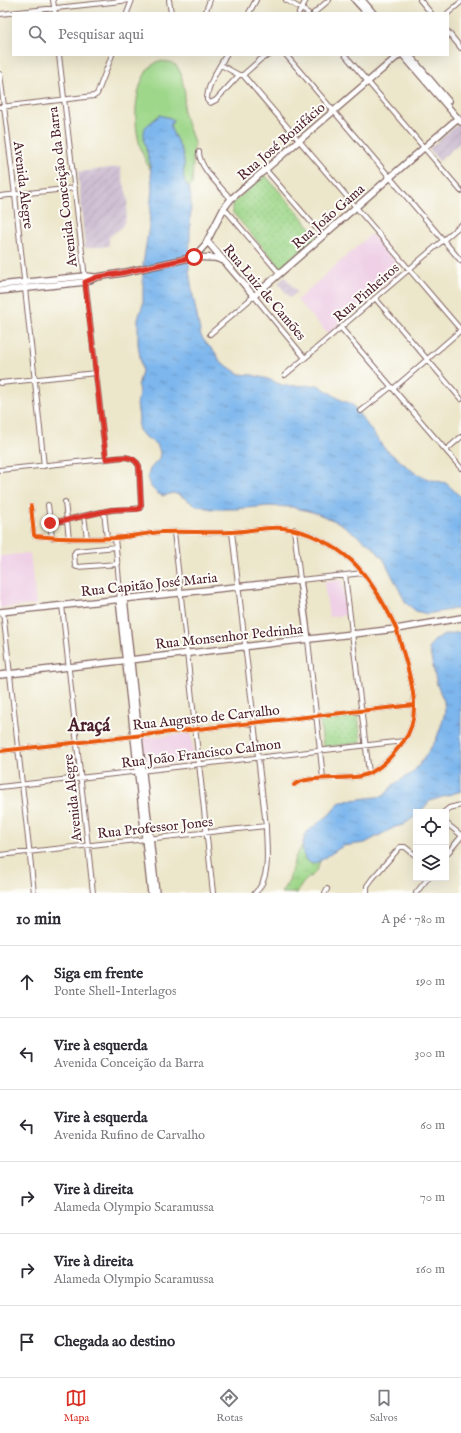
<!DOCTYPE html>
<html lang="pt">
<meta charset="utf-8">
<style>
:root{--surface:#fff;--page:#f7f7f7;--text:#2b2b33;--muted:#7c7c81;--line:#e1e1e2;--accent:#d93025}
body{margin:0;font-family:"IM FELL English",serif;background:var(--page);color:var(--text)}
.controls{position:absolute;right:12px;bottom:12px;display:grid;overflow:hidden;border-radius:0px;box-shadow:0 4px 16px #0002}
.controls button{width:36px;height:36px;display:grid;place-items:center;padding:0;border:0;border-bottom:1px solid var(--line);background:var(--surface);color:var(--text);font:20px sans-serif}
.stop{position:absolute;width:12px;height:12px;margin:-9px;border:3px solid #d93025;border-radius:50%;background:#fff}
.stop.end{background:#d93025;border-color:#fff;box-shadow:0 1px 4px #0008}
.list{margin:0;padding:0;list-style:none}
h2{display:flex;justify-content:space-between;align-items:center;height:52px;margin:0;padding:0 16px;font-size:17px}
h2 small{font-size:13px;font-weight:400;color:var(--muted)}
.list li{display:grid;grid-template-columns:26px 1fr auto;gap:12px;align-items:center;box-sizing:border-box;height:72px;padding:0 16px;border-top:1px solid var(--line)}
.list b{display:block;font-size:15px;white-space:nowrap}
.list p{margin:0;font-size:13px;white-space:nowrap;color:var(--muted)}
.list em{font-size:13px;font-style:normal;color:var(--muted)}
.icon{flex:none;width:22px;height:22px;fill:none;stroke:currentColor;stroke-width:2;stroke-linecap:round;stroke-linejoin:round}
.map{position:relative;flex:none;width:461px;height:893px;overflow:hidden}
.search{position:absolute;background:var(--surface);box-shadow:0 4px 16px #0002;left:12px;right:12px;top:12px;height:44px;display:flex;align-items:center;gap:10px;box-sizing:border-box;padding:0 14px;border-radius:0px;color:var(--muted);font-size:15px}
.sheet{height:484px;background:var(--surface)}
nav{display:flex;justify-content:space-around;align-items:center;box-sizing:border-box;height:56px;border-top:1px solid var(--line);background:var(--surface);font-size:11px;color:var(--muted)}
nav a{display:grid;justify-items:center;gap:2px}
nav .on{color:var(--accent)}
.map>svg:first-child{display:block}
.built{fill:#efd0e6}
.industrial{fill:url(#industrial-furrows)}
.grass{fill:#9ed78a;stroke:#747b5a}
.wetland{fill:url(#wetland-marsh);stroke:#747b5a}
.park{fill:url(#park-dots);stroke:#747b5a}
.water{fill:url(#water-ripples);stroke:#636a8c}
.lines{fill:none;stroke-linecap:round;stroke-linejoin:round}
.street-casing{stroke:#836563;stroke-width:6}
.secondary-casing{stroke:#836563;stroke-width:8}
.street{stroke:#fff;stroke-width:4}
.secondary{stroke:#fff;stroke-width:5.5}
.cycleway-casing{stroke:#fdfcf7;stroke-width:6}
.cycleway{stroke:#e8590c;stroke-width:4}
.route{stroke:#d93025;stroke-width:5}
.labels{text-anchor:middle;stroke-width:4;stroke-linejoin:round;paint-order:stroke}
.street-label{font-size:14px;fill:#4a1f2b;stroke:#fdfcf7}
.district-label{font-size:18px;font-weight:bold;fill:#4a1f2b;stroke:#fdfcf7}
</style>
<div class="map">
<svg width="461" height="893" viewBox="0 0 461 893">
<defs>
<pattern id="industrial-furrows" width="10" height="10" patternUnits="userSpaceOnUse"><rect width="10" height="10" fill="#cdbed2"/><path d="M-1 1l2-2M0 10L10 0M9 11l2-2" fill="none" stroke="#b2a3b4"/></pattern>
<pattern id="wetland-marsh" width="20" height="14" patternUnits="userSpaceOnUse"><rect width="20" height="14" fill="#9ed78a"/><path d="M1 5h8M5 5V1M11 12h8M15 12V8" fill="none" stroke="#8ab877"/></pattern>
<pattern id="park-dots" width="8" height="8" patternUnits="userSpaceOnUse"><rect width="8" height="8" fill="#9ed78a"/><path d="M2 2h.1M6 6h.1" fill="none" stroke="#8ab877" stroke-width="1.8" stroke-linecap="round"/></pattern>
<pattern id="water-ripples" width="26" height="14" patternUnits="userSpaceOnUse"><rect width="26" height="14" fill="#7cb6ed"/><path d="M2 4q2-2 4 0t4 0M15 11q2-2 4 0t4 0" fill="none" stroke="#6893c0"/></pattern>
</defs>
<rect width="100%" height="100%" fill="#fdfcf7"/>
<filter id="ink" filterUnits="userSpaceOnUse"><feTurbulence type="fractalNoise" baseFrequency=".025" numOctaves="2"/><feDisplacementMap in="SourceGraphic" scale="8" xChannelSelector="R" yChannelSelector="G"/><feConvolveMatrix kernelMatrix="1 2 1 2 8 2 1 2 1" color-interpolation-filters="sRGB"/></filter>
<filter id="wash" filterUnits="userSpaceOnUse"><feTurbulence type="fractalNoise" baseFrequency=".012" numOctaves="4" result="noise"/><feDisplacementMap in="SourceGraphic" scale="16" xChannelSelector="R" yChannelSelector="G"/><feGaussianBlur stdDeviation="0.9" result="paint"/><feColorMatrix in="noise" values="0 0 0 0 0 0 0 0 0 0 0 0 0 0 0 0 0 1.4 0 .05"/><feComposite in="paint" operator="in"/></filter>
<g filter="url(#wash)">
<rect width="100%" height="100%" fill="#ece6ca"/>
<path class="built" d="M371 234 402 269 328 334 297 300Z
M30 553 36 605 0 608V556Z
M342 580 346 615 329 617 324 582Z
M191 733 194 762 146 767 142 738Z"/>
<path class="industrial" d="M459 123 461 126V142L439 161 429 149Z
M120 167 128 200 126 218 122 227 109 237V246L85 248 78 172Z
M285 277 297 292 290 298 278 283Z"/>
<path class="grass" d="M158 61 170 62 177 66 181 74 185 93 183 112 194 142 192 185 189 187C180 181 185 169 184 161 183 147 174 138 170 126L173 121 169 117H157L149 125 146 150 150 163V169C133 142 130 96 148 69 150 66 155 64 158 61Z"/>
<path class="wetland" d="M302 846C303 854 305 858 312 864L320 861C316 876 314 872 304 882 301 885 299 889 297 893H281L289 880 295 857Z"/>
<path class="park" d="M265 175 318 236 281 268 233 213 232 209V204Z
M358 716 361 743 323 747 320 719Z"/>
<path class="water" d="M160 115 173 119V121L170 126C174 138 183 147 184 161 185 169 180 181 189 187L191 199 189 270 193 296 201 336 206 343 215 352 220 361 239 374 252 375 268 379 284 386 318 385 341 400 352 404 384 448 415 473 428 479 446 483 461 497V608L427 614 416 611 406 603 384 560 372 546 340 523 316 513 292 507 269 506 235 509H212L195 505 180 495 173 493 163 496 157 493 151 487 148 481V475L150 469 159 459 160 452 157 445 143 435 139 430 138 426 139 419 137 403 139 394 138 386 142 371 138 344V319L143 304V264L149 226 152 186 150 163 144 141V132L145 127Z
M461 632V791L430 801 420 812H416V816L403 825 395 827 365 843 343 846 320 861 312 864 306 860 303 854 302 846 305 836 308 831 330 814 339 803 344 801 384 796 393 785 412 773 420 764 436 740 441 726 445 712 444 701 437 685 429 648C436 635 447 634 461 632Z"/>
</g>
<g filter="url(#ink)">
<g class="lines">
<g class="street-casing">
<path id="street" d="M53 0 55 13
M169 0 171 13
M286 0 308 13
M420 0 431 13
M127 13 132 0
M205 13 210 0
M249 13 256 0
M299 13 306 0
M314 13 329 0
M448 13 461 2
M0 14 131 0
M448 32 461 48
M59 55 106 459
M226 55C219 68 207 84 207 100L210 103 216 100 239 75H243L261 59 270 55
M286 55 461 261
M345 55 461 191
M221 65 239 75
M0 74 15 195 44 466
M243 75 461 330
M0 107 94 96 97 94 112 55
M199 152C199 168 221 187 231 199
M266 170 323 236
M0 196 75 188
M224 208 280 274
M375 298 461 399
M341 328 461 468
M210 334 254 296 305 358
M285 375 461 225
M0 383 96 373
M393 389 461 330
M361 411 391 387
M446 450 461 437
M0 470 125 457C132 458 136 460 139 466L141 505 140 508C131 510 121 509 112 510 91 513 71 520 50 523
M65 502 69 539
M48 505 52 538
M31 506 34 535 35 536C62 539 87 539 114 538 130 537 146 533 162 532 185 531 208 533 231 532 248 532 265 526 283 528 307 530 334 545 352 561 368 576 386 606 395 626 398 633 400 641 402 648 410 676 424 716 403 742 392 756 379 772 361 776 345 780 305 775 294 785
M104 512 107 538
M84 516 87 538
M294 529 300 580 363 573
M174 532 213 893
M232 532 266 826C266 847 272 878 255 893
M115 538 120 592 119 599
M116 547 76 551 74 554 75 566 77 567 118 564
M345 575 369 773
M62 605 93 893
M3 611 34 893
M308 640 323 778
M0 751 414 705
M0 787 404 741
M444 812 449 808 461 805
M446 823 461 835
M0 855 266 826
M446 855 461 837
M325 893 327 889
M367 893V886L372 879 400 847H405L416 856
M416 893 428 878"/>
</g>
<g class="secondary-casing">
<path id="secondary" d="M355 0 367 13
M362 0 373 13
M403 55 461 122
M409 55 448 101
M207 241 254 296 458 118
M194 257 205 245 224 208 231 199 399 55
M0 285 85 276 95 277
M0 291 85 282 97 277 122 273 194 257 215 258 224 261
M119 599 151 893
M124 599 156 893
M0 612 300 580 308 640
M0 675 396 629 461 618"/>
</g>
<use href="#street" class="street"/>
<use href="#secondary" class="secondary"/>
<g class="cycleway-casing">
<path id="cycleway" d="M31 506 34 535 35 536C62 539 87 539 114 538 130 537 146 533 162 532 185 531 208 533 231 532 248 532 265 526 283 528 307 530 334 545 352 561 368 576 386 606 395 626 398 633 400 641 402 648 410 676 424 716 403 742 392 756 379 772 361 776 345 780 305 775 294 785
M0 751 414 705"/>
</g>
<use href="#cycleway" class="cycleway"/>
</g>
</g>
<g class="lines" filter="url(#ink)">
<path class="route" d="M50 523C71 520 90 514 111 510 120 509 130 509 139 509L141 505 139 466C133 453 117 458 106 459L85 282 97 277 122 273 194 257"/>
</g>
<g class="labels">
<g class="street-label">
<text transform="translate(281 141) rotate(-41)" y="5">Rua José Bonifácio</text>
<text transform="translate(24 185) rotate(83)" y="5">Avenida Alegre</text>
<text transform="translate(62 187) rotate(-97)" y="5">Avenida Conceição da Barra</text>
<text transform="translate(328 216) rotate(-41)" y="5">Rua João Gama</text>
<text transform="translate(265 292) rotate(50)" y="5">Rua Luiz de Camões</text>
<text transform="translate(366 292) rotate(-41)" y="5">Rua Pinheiros</text>
<text transform="translate(149 584) rotate(-6)" y="5">Rua Capitão José Maria</text>
<text transform="translate(229 636) rotate(-6)" y="5">Rua Monsenhor Pedrinha</text>
<text transform="translate(206 717) rotate(-6)" y="5">Rua Augusto de Carvalho</text>
<text transform="translate(201 753) rotate(-7)" y="5">Rua João Francisco Calmon</text>
<text transform="translate(72 798) rotate(-96)" y="5">Avenida Alegre</text>
<text transform="translate(155 827) rotate(-6)" y="5">Rua Professor Jones</text>
</g>
<g class="district-label">
<text x="89" y="731">Araçá</text>
</g>
</g>
</svg>
<div class="controls">
<button><svg class="icon" aria-label="locate" viewBox="0 0 24 24"><circle cx="12" cy="12" r="6"/><path d="M12 2v4M12 18v4M2 12h4M18 12h4"/></svg></button>
<button><svg class="icon" aria-label="layers" viewBox="0 0 24 24"><path d="M12 4l9 5-9 5-9-5zM3 14l9 5 9-5"/></svg></button>
</div>
<div class="stop" style="left:194px;top:257px"></div>
<div class="stop end" style="left:50px;top:523px"></div>
<div class="search"><svg class="icon" aria-label="search" viewBox="0 0 24 24"><circle cx="10" cy="10" r="6"/><path d="M15 15l6 6"/></svg>Pesquisar aqui</div>
</div>
<section class="sheet">
<h2>10 min<small>A pé · 780 m</small></h2>
<ul class="list">
<li><svg class="icon" aria-label="ahead" viewBox="0 0 24 24"><path d="M12 20V5M6 11l6-6 6 6"/></svg><div><b>Siga em frente</b><p>Ponte Shell-Interlagos</p></div><em>190 m</em></li>
<li><svg class="icon" aria-label="left" viewBox="0 0 24 24"><path d="M17 20v-9H6M10 6l-5 5 5 5"/></svg><div><b>Vire à esquerda</b><p>Avenida Conceição da Barra</p></div><em>300 m</em></li>
<li><svg class="icon" aria-label="left" viewBox="0 0 24 24"><path d="M17 20v-9H6M10 6l-5 5 5 5"/></svg><div><b>Vire à esquerda</b><p>Avenida Rufino de Carvalho</p></div><em>60 m</em></li>
<li><svg class="icon" aria-label="right" viewBox="0 0 24 24"><path d="M7 20v-9h11M14 6l5 5-5 5"/></svg><div><b>Vire à direita</b><p>Alameda Olympio Scaramussa</p></div><em>70 m</em></li>
<li><svg class="icon" aria-label="right" viewBox="0 0 24 24"><path d="M7 20v-9h11M14 6l5 5-5 5"/></svg><div><b>Vire à direita</b><p>Alameda Olympio Scaramussa</p></div><em>160 m</em></li>
<li><svg class="icon" aria-label="arrive" viewBox="0 0 24 24"><path d="M6 21V4h12l-3 4 3 4H6"/></svg><div><b>Chegada ao destino</b></div></li>
</ul>
</section>
<nav>
<a class="on"><svg class="icon" aria-label="map" viewBox="0 0 24 24"><path d="M3 6l6-2 6 2 6-2v14l-6 2-6-2-6 2zM9 4v14M15 6v14"/></svg>Mapa</a>
<a><svg class="icon" aria-label="directions" viewBox="0 0 24 24"><path d="M12 3l9 9-9 9-9-9zM9 14v-3h6M13 9l2 2-2 2"/></svg>Rotas</a>
<a><svg class="icon" aria-label="saved" viewBox="0 0 24 24"><path d="M7 4h10v16l-5-4-5 4z"/></svg>Salvos</a>
</nav>
